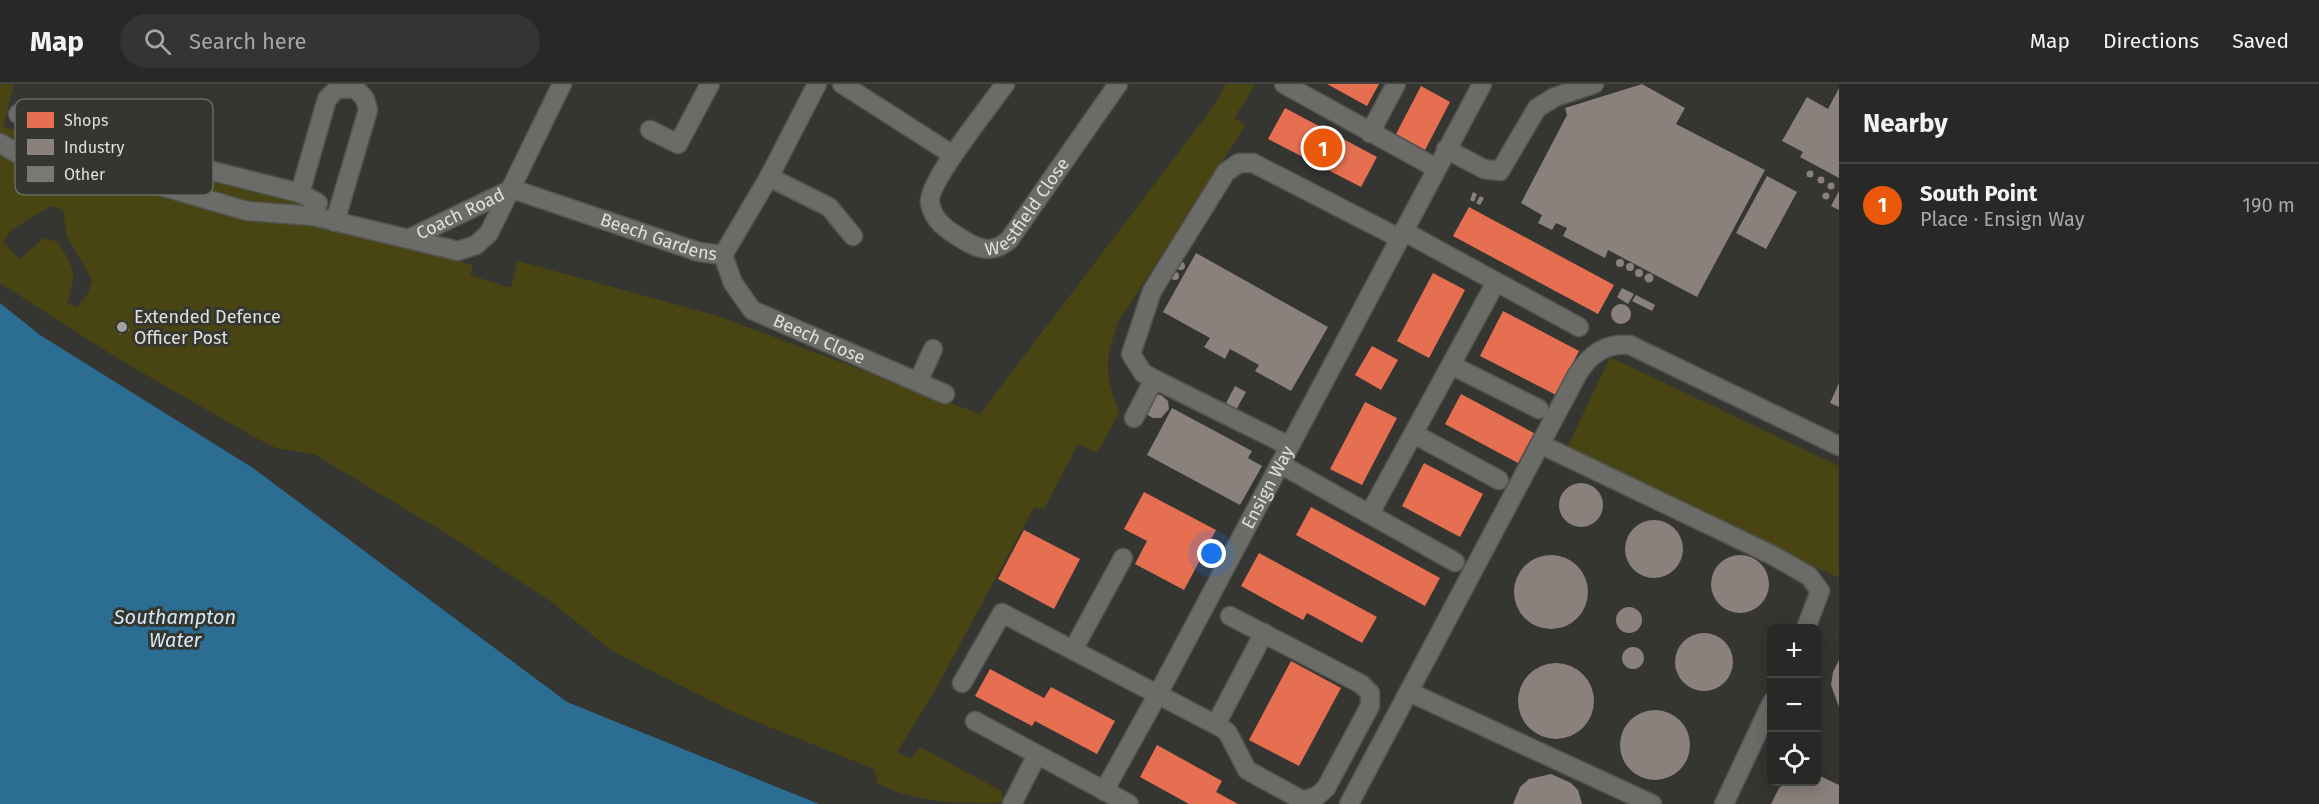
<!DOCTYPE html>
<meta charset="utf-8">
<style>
:root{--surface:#282826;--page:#343432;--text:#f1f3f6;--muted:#a5a6a7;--line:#444443;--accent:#ea580c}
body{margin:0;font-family:"Fira Sans",sans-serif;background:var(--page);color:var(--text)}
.controls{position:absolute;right:18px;bottom:18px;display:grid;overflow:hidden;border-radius:9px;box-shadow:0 3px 15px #0003}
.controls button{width:54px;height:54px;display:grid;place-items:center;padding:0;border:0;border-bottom:2px solid var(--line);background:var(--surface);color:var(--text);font:30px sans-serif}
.you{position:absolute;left:1212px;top:470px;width:21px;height:21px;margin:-15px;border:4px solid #fff;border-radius:50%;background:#1a73e8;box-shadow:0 0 0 9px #1a73e833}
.badge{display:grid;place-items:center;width:39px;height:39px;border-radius:50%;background:var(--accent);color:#fff;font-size:20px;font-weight:700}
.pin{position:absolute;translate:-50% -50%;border:3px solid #fff;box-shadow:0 2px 6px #0006}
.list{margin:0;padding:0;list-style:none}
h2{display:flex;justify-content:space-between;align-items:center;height:78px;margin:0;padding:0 24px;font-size:26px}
h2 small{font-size:20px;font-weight:400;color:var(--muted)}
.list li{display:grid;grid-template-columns:39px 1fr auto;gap:18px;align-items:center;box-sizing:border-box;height:84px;padding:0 24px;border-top:2px solid var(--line)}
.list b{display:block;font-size:22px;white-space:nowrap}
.list p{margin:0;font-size:20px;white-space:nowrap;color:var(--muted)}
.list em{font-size:20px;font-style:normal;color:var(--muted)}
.icon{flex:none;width:33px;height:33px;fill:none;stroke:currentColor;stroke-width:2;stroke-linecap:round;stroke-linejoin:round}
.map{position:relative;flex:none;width:1839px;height:720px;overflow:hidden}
header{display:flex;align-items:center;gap:36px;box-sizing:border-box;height:84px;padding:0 30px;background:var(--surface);border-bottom:2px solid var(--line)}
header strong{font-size:28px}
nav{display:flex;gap:33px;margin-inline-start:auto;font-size:21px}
.search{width:420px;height:54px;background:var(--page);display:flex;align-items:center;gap:15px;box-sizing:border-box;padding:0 21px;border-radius:33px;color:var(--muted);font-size:22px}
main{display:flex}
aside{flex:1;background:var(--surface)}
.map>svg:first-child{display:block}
.green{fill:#494512;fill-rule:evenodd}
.water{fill:#2b6d93}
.shops{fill:#e76f51}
.industry{fill:#8a817c}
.building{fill:#787875}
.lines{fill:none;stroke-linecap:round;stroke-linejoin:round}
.minor-casing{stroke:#535351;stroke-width:21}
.minor{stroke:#6b6b68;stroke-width:18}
.poi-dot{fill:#a4a4a0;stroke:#363631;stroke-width:2}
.labels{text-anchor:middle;stroke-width:6;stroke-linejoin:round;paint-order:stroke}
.street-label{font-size:18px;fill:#e0dfdc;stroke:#363631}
.poi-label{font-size:18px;fill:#e0dfdc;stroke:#363631;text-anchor:start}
.water-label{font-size:20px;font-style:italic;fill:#d2e8f7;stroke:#363631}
.key{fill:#363631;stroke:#696964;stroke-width:1.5}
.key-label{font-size:16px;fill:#e0dfdc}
</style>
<header>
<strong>Map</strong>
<div class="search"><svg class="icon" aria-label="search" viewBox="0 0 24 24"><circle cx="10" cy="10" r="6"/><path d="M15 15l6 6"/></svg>Search here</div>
<nav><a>Map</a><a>Directions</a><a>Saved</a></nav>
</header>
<main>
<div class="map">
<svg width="1839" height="720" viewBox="0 0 1839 720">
<rect width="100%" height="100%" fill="#353532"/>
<path class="green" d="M0 0H14L3 43 27 49 49 44 297 114 410 164 473 181 470 191 511 204 518 177 718 232 980 330 1213 23 1226 0H1256L1234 34 1246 41 1118 238C1104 281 1104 286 1119 329L1097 369 1078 360 1044 425 1034 423 938 601 897 668 910 675 920 663 1001 707 1004 719C963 720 914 719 877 699L874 685 735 629 612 567 553 519 460 458 314 370 276 364 254 353 117 274 0 199ZM51 122 63 126 67 152 92 196 88 209 77 223 67 220C77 187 75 187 58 158L44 154 19 175 3 158 11 146Z
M1610 273 1839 382V494L1566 366Z"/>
<path class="water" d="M0 219 40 251 253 384 567 618 819 720H0Z"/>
<path class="shops" d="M1327 0H1379L1367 22Z
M1421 2 1450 18 1425 66 1396 50Z
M1285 24 1377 73 1361 103 1268 55Z
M1469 123 1614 201 1598 230 1453 152Z
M1433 189 1465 206 1429 274 1397 257Z
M1503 227 1579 267 1556 311 1480 272Z
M1372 262 1398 276 1381 306 1355 291Z
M1461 310 1534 349 1518 379 1445 340Z
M1365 318 1397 334 1362 401 1330 385Z
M1424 379 1483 410 1460 453 1402 422Z
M1144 408 1216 446 1184 506 1135 480 1147 457 1124 445Z
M1311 423 1440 494 1425 522 1296 451Z
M1024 446 1080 475 1054 525 998 495Z
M1259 469 1377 533 1362 559 1307 529 1303 536 1241 502Z
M1291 577 1341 604 1299 682 1249 656Z
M990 585 1044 614 1051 603 1115 637 1097 670 1035 637 1032 642 975 612Z
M1157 661 1222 697 1216 708 1238 720H1189L1140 693Z"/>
<path class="industry" d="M1642 0 1685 24 1676 40 1765 86 1697 213 1608 166 1605 174 1563 152 1567 144 1556 139 1552 146 1538 139 1542 131 1521 119 1567 31 1565 24Z
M1839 4V94L1800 73 1803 68 1782 57 1807 13 1828 25Z
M1806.5 90a3.5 3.5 0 1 1 7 0a3.5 3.5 0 1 1-7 0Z
M1767 92 1797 108 1766 165 1736 149Z
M1817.5 96a3.5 3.5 0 1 1 7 0a3.5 3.5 0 1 1-7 0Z
M1827.5 102a3.5 3.5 0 1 1 7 0a3.5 3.5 0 1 1-7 0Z
M1839 107V126L1831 122Z
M1473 108 1477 110 1474 118 1470 116Z
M1822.5 112a3.5 3.5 0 1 1 7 0a3.5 3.5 0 1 1-7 0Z
M1480 112 1484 114 1480 121 1476 119Z
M1196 169 1328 243 1291 307 1255 287 1259 281 1230 265 1225 275 1204 263 1210 254 1163 228Z
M1616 179a4 4 0 1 1 8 0a4 4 0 1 1-8 0Z
M1177 182a4 4 0 1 1 8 0a4 4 0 1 1-8 0Z
M1626 183a4 4 0 1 1 8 0a4 4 0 1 1-8 0Z
M1635 189a4 4 0 1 1 8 0a4 4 0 1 1-8 0Z
M1171 192a4 4 0 1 1 8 0a4 4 0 1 1-8 0Z
M1644.5 194a4.5 4.5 0 1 1 9 0a4.5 4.5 0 1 1-9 0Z
M1622 204 1634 210 1628 220 1617 213Z
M1636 211 1655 221 1652 227 1632 217Z
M1611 230a10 10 0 1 1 20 0a10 10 0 1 1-20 0Z
M1839 299V323L1830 319Z
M1235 302 1246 308 1236 326 1225 321Z
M1153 310 1161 311 1168 317 1169 325 1161 334H1153L1146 330Z
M1172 324 1252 367 1248 374 1262 382 1240 421 1147 371Z
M1559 421a22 22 0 1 1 44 0a22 22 0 1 1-44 0Z
M1625 465a29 29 0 1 1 58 0a29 29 0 1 1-58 0Z
M1514 508a37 37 0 1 1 74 0a37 37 0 1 1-74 0Z
M1711 500a29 29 0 1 1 58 0a29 29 0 1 1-58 0Z
M1616 536a13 13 0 1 1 26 0a13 13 0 1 1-26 0Z
M1675 578a29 29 0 1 1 58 0a29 29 0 1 1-58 0Z
M1622 574a11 11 0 1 1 22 0a11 11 0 1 1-22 0Z
M1839 576V623L1831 601 1833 588Z
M1518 617a38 38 0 1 1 76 0a38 38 0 1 1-76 0Z
M1620 661a35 35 0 1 1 70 0a35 35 0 1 1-70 0Z
M1551 690 1571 699 1578 706 1582 720H1513L1520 703 1529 695Z
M1816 690 1839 701V720H1771L1779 704 1787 698H1816Z"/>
<path class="building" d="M125 236 130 246 120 251 115 241Z"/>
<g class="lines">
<g class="minor-casing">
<g id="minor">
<path d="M842 0 953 71"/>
<path id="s1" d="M1005 0C990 22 927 98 930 119 933 139 952 149 967 158 982 167 995 168 1009 156L1118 0"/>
<path d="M1284 0 1436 84"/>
<path d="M18 30 137 68 300 109 318 119 313 132 458 167 476 161 489 149 562 0"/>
<path d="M650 46 678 60 710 0"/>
<path d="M1370 49 1396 0"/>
<path d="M0 59 18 70 67 84 137 95 247 127 313 132"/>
<path d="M1446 65 1484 85 1500 87 1537 24 1555 13 1594 0"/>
<path d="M769 93 829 123 853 152"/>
<path d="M300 109 327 15 337 5 355 4 365 15 368 26 335 138"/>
<path d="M1403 147 1579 243"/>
<path id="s2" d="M408 155 512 105 699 168 723 171 769 93 817 0"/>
<path id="s3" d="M723 171 733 199 752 226 945 310"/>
<path d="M1451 281 1539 325"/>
<path d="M1154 295 1143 289 1131 270 1152 207 1226 88 1239 79H1253L1399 154"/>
<path d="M918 298 933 265"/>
<path d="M1134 334 1154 295 1289 362"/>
<path d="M1414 350 1499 396"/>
<path d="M1540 360 1772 471 1809 492 1820 507 1806 544"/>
<path d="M1280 380 1455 478"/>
<path d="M1370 429 1496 198"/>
<path d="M1230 532 1361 600 1370 609V622L1326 704 1317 712 1303 717"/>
<path d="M1073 566 1123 474"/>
<path d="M962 599 1002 529 1222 644 1228 649 1247 686 1298 714 1304 720"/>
<path d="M1409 608 1652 720"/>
<path d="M975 637 1129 720"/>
<path d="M1216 640 1264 549"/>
<path id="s4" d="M1104 707 1158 610 1482 0"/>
<path d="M1012 720 1037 671"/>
<path d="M1349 720 1577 291C1590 270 1605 259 1630 261L1839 362"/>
<path d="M1724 720 1772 618"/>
</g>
</g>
<use href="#minor" class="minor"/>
</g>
<circle class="poi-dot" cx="122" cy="243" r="6"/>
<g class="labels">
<g class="street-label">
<text dy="6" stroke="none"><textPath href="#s1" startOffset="279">Westfield Close</textPath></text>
<text dy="6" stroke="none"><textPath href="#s2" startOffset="58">Coach Road</textPath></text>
<text dy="6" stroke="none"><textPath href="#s2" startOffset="270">Beech Gardens</textPath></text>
<text dy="6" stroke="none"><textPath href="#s3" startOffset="136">Beech Close</textPath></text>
<text dy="6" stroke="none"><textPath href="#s4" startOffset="345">Ensign Way</textPath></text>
</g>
<g class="poi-label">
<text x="134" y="239">Extended Defence<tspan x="134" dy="21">Officer Post</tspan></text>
</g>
<g class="water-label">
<text x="175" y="540">Southampton<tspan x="175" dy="23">Water</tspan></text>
</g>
</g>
<rect x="15" y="15" width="198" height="96" rx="9" class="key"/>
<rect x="27" y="28" width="27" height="16" fill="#e76f51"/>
<rect x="27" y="55" width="27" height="16" fill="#8a817c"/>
<rect x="27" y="82" width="27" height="16" fill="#787875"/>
<g class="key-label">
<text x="64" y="42">Shops</text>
<text x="64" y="69">Industry</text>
<text x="64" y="96">Other</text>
</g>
</svg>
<div class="controls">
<button>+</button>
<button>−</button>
<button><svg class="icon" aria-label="locate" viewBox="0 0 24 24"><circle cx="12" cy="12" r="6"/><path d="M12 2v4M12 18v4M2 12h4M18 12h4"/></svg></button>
</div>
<div class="you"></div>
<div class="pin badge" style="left:1323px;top:64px">1</div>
</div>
<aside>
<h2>Nearby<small></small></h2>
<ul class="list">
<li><span class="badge">1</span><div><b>South Point</b><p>Place · Ensign Way</p></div><em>190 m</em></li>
</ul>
</aside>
</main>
